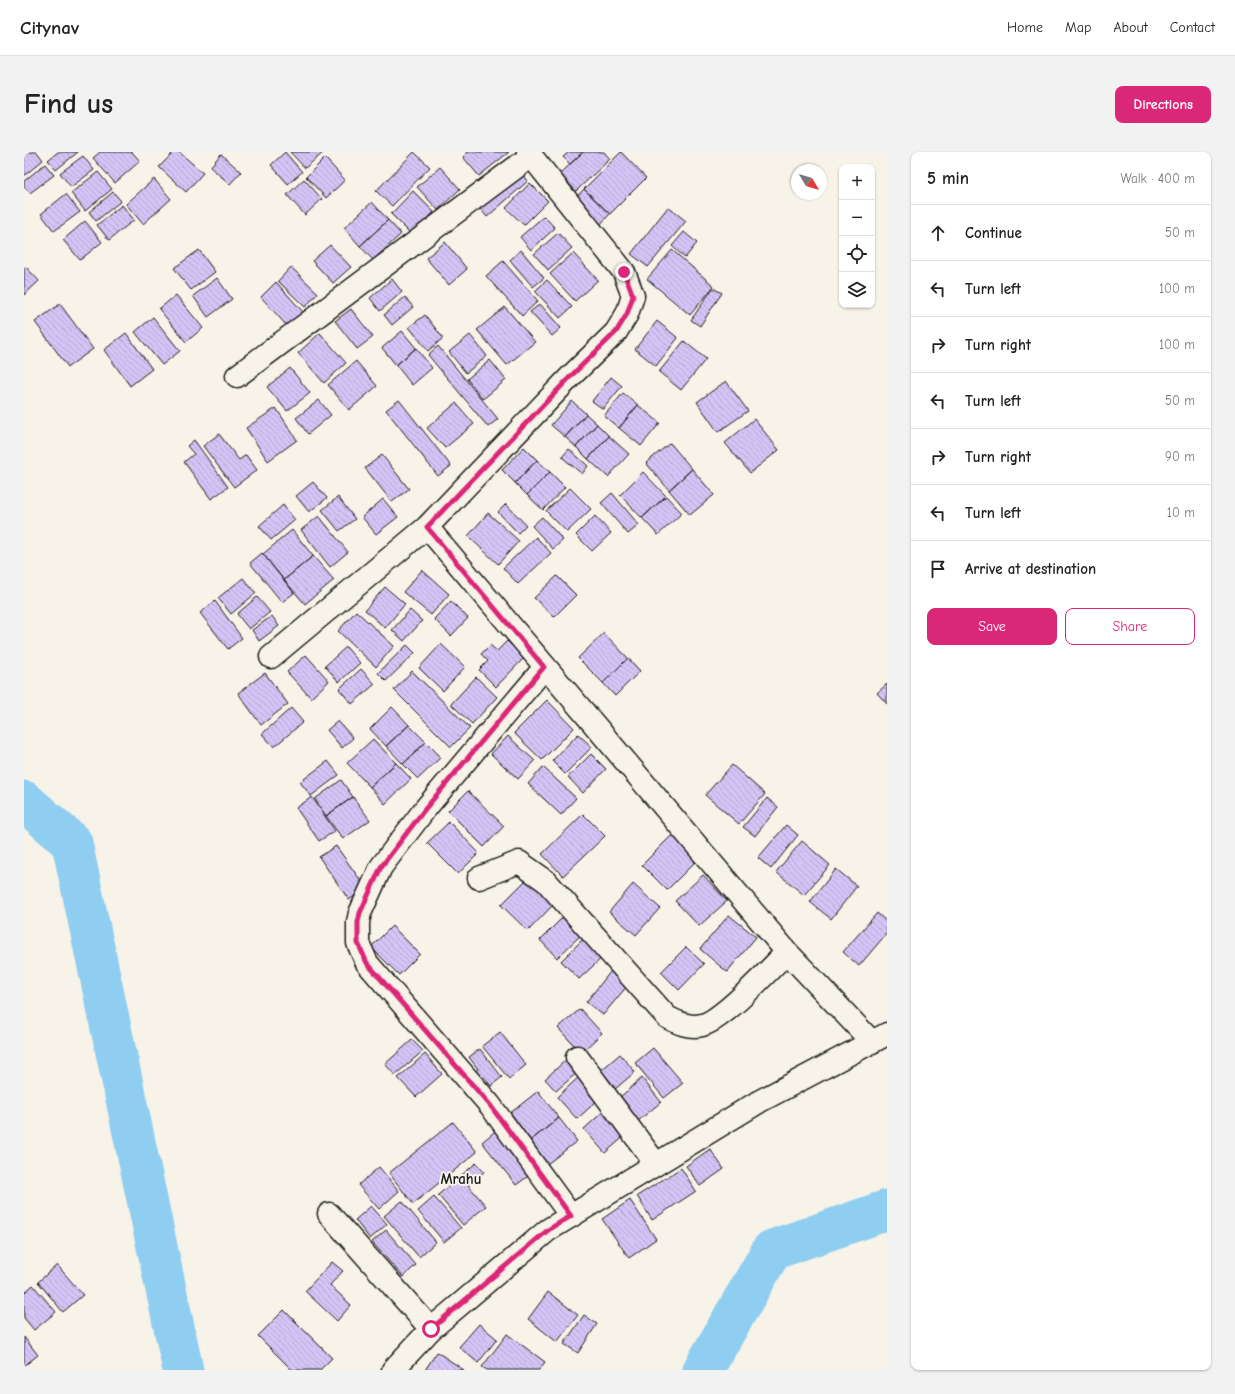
<!DOCTYPE html>
<meta charset="utf-8">
<style>
:root{--surface:#fff;--page:#f2f2f2;--text:#222;--muted:#767676;--line:#e0e0e0;--accent:#db2777}
body{margin:0;font-family:"Comic Neue",sans-serif;background:var(--page);color:var(--text)}
.controls{position:absolute;right:12px;top:12px;display:grid;overflow:hidden;border-radius:8px;box-shadow:0 1px 3px #0004}
.controls button{width:36px;height:36px;display:grid;place-items:center;padding:0;border:0;border-bottom:1px solid var(--line);background:var(--surface);color:var(--text);font:20px sans-serif}
.compass{position:absolute;left:767px;top:12px;width:36px;height:36px;border-radius:50%;background:var(--surface);box-shadow:0 1px 3px #0004;rotate:128deg}
.stop{position:absolute;width:12px;height:12px;margin:-9px;border:3px solid #db2777;border-radius:50%;background:#fff}
.stop.end{background:#db2777;border-color:#fff;box-shadow:0 1px 4px #0008}
.list{margin:0;padding:0;list-style:none}
h2{display:flex;justify-content:space-between;align-items:center;height:52px;margin:0;padding:0 16px;font-size:17px}
h2 small{font-size:13px;font-weight:400;color:var(--muted)}
.list li{display:grid;grid-template-columns:26px 1fr auto;gap:12px;align-items:center;box-sizing:border-box;height:56px;padding:0 16px;border-top:1px solid var(--line)}
.list b{display:block;font-size:15px;white-space:nowrap}
.list em{font-size:13px;font-style:normal;color:var(--muted)}
.actions{display:flex;gap:8px;padding:12px 16px}
.actions a{flex:1;padding:9px 0;border:1px solid var(--accent);border-radius:8px;text-align:center;font-size:14px;color:var(--accent)}
.actions .main{background:var(--accent);color:#fff}
.icon{flex:none;width:22px;height:22px;fill:none;stroke:currentColor;stroke-width:2;stroke-linecap:round;stroke-linejoin:round}
.map{position:relative;flex:none;width:863px;height:1218px;overflow:hidden;border-radius:8px}
header{display:flex;align-items:center;gap:24px;box-sizing:border-box;height:56px;padding:0 20px;background:var(--surface);border-bottom:1px solid var(--line)}
header strong{font-size:19px}
nav{display:flex;gap:22px;margin-inline-start:auto;font-size:14px}
.intro{display:flex;align-items:center;justify-content:space-between;box-sizing:border-box;height:96px;padding:0 24px}
h1{margin:0;font-size:28px}
.button{padding:10px 18px;border-radius:8px;background:var(--accent);color:#fff;font-size:14px;font-weight:700}
main{display:flex;gap:24px;padding:0 24px}
aside{flex:1;background:var(--surface);border-radius:8px;box-shadow:0 1px 3px #0004}
.map>svg:first-child{display:block}
.lines{fill:none;stroke-linecap:round;stroke-linejoin:round}
.river{stroke:#90cef1;stroke-width:41}
.building{fill:url(#building-back-hatch);stroke:#1c1c1c}
.street-casing{stroke:#1c1c1c;stroke-width:25}
.secondary-casing{stroke:#1c1c1c;stroke-width:25}
.street{stroke:#f7f3e8;stroke-width:22}
.secondary{stroke:#f7f3e8;stroke-width:22}
.route{stroke:#db2777;stroke-width:5}
.labels{text-anchor:middle;stroke-width:4;stroke-linejoin:round;paint-order:stroke}
.quarter-label{font-size:15px;font-weight:bold;fill:#1c1c1c;stroke:#f7f3e8}
</style>
<header>
<strong>Citynav</strong>
<nav><a>Home</a><a>Map</a><a>About</a><a>Contact</a></nav>
</header>
<div class="intro"><h1>Find us</h1><a class="button">Directions</a></div>
<main>
<div class="map">
<svg width="863" height="1218" viewBox="0 0 863 1218">
<defs>
<pattern id="building-back-hatch" width="6" height="6" patternUnits="userSpaceOnUse"><rect width="6" height="6" fill="#d3c4f6"/><path d="M-1 5l2 2M0 0l6 6M5-1l2 2" fill="none" stroke="#b5a8d2"/></pattern>
</defs>
<rect width="100%" height="100%" fill="#f7f3e8"/>
<filter id="ink" filterUnits="userSpaceOnUse"><feTurbulence type="fractalNoise" baseFrequency=".025" numOctaves="2"/><feDisplacementMap in="SourceGraphic" scale="8" xChannelSelector="R" yChannelSelector="G"/><feConvolveMatrix kernelMatrix="1 2 1 2 8 2 1 2 1" color-interpolation-filters="sRGB"/></filter>
<g filter="url(#ink)">
<g class="lines">
<path class="river" d="M0 649 48 691 159 1218
M679 1218 748 1098 863 1058"/>
</g>
<path class="building" d="M4 0H13L19 8 0 24V3Z
M34 0H54L32 18 24 8Z
M76 0H108L116 9 91 31 69 6Z
M150 0H155L179 21 162 40 135 15Z
M261 0 278 20 264 32 247 13Z
M266 0H300L281 16Z
M390 0 406 15 368 54 352 39Z
M444 0H485L455 24 439 5Z
M545 0H559L546 12 539 5Z
M559 0H580L586 7 552 39 536 22Z
M597 0 622 26 586 62 560 37Z
M197 2 217 20 206 32 186 15Z
M59 4 70 18 47 35 36 21Z
M301 6 321 28 302 46 282 25Z
M21 12 30 23 6 41 0 34V29Z
M416 15 436 37 414 58 393 35Z
M493 17 504 29 463 65 453 53Z
M74 20 88 37 61 59 47 41Z
M130 27 147 47 119 72 102 52Z
M280 27 298 47 281 63 263 43Z
M506 31 524 49 500 73 482 56Z
M560 37 586 62 572 77 546 52Z
M389 39 410 60 388 83 367 62Z
M89 40 97 49 72 69 65 60Z
M42 42 56 60 30 79 17 62Z
M348 50 364 68 336 94 320 76Z
M98 53 110 68 85 88 73 73Z
M644 55 662 69 624 115 607 102Z
M520 64 531 76 507 98 496 85Z
M364 68 377 82 349 108 336 94Z
M61 69 78 90 56 108 39 88Z
M660 80 673 91 661 106 648 94Z
M534 81 548 96 524 118 510 102Z
M421 90 443 117 425 133 402 106Z
M306 93 327 115 309 131 288 109Z
M175 98 191 120 167 138 150 116Z
M497 98 520 126 509 135 486 108Z
M648 98 690 134 666 163 623 127Z
M549 101 574 128 551 149 526 122Z
M479 109 514 149 498 164 462 124Z
M2 115 15 129 0 143V116Z
M267 115 294 141 281 155 254 129Z
M193 126 208 147 184 165 169 144Z
M368 127 378 140 356 159 346 146Z
M523 128 548 155 536 166 511 139Z
M252 130 279 160 263 174 237 145Z
M689 136 698 141 676 174 667 168Z
M152 143 179 176 162 190 135 157Z
M381 145 389 155 368 173 360 163Z
M36 152 69 197 44 215 11 170Z
M516 152 537 176 528 184 506 160Z
M481 155 511 190 483 213 453 178Z
M327 157 349 185 333 197 311 169Z
M401 163 419 186 404 199 385 175Z
M129 165 156 199 138 213 111 180Z
M633 169 654 186 632 214 611 197Z
M378 179 392 196 372 213 358 196Z
M102 181 128 217 106 234 80 198Z
M296 181 322 211 300 231 274 201Z
M446 183 463 204 442 221 425 200Z
M660 189 682 207 657 238 635 220Z
M414 194 474 267 464 275 404 203Z
M392 196 408 216 388 233 372 213Z
M466 208 482 228 459 247 443 227Z
M332 209 353 234 325 258 304 233Z
M266 216 286 241 263 259 243 235Z
M587 225 598 234 579 257 568 249Z
M702 229 724 259 694 280 673 250Z
M599 241 614 253 595 276 580 264Z
M295 248 307 263 284 282 272 266Z
M375 248 427 314 414 324 362 258Z
M548 249 562 262 541 285 527 273Z
M432 251 450 272 421 296 403 276Z
M614 253 636 271 617 294 595 276Z
M252 256 273 288 244 309 222 276Z
M562 262 573 272 552 295 541 285Z
M730 267 755 298 726 321 701 291Z
M573 272 585 284 564 307 552 295Z
M195 282 215 308 222 303 233 318 210 335 179 294Z
M585 284 605 302 584 325 564 307Z
M170 288 204 335 187 347 160 310 170 302 163 294Z
M646 291 668 317 645 338 622 311Z
M500 295 513 308 491 331 478 318Z
M545 297 564 314 558 322 538 305Z
M358 303 385 337 368 350 341 316Z
M513 308 526 320 503 343 491 331Z
M668 317 690 343 666 363 645 338Z
M526 320 541 335 519 358 503 343Z
M619 320 642 344 618 366 596 343Z
M289 330 303 346 285 360 272 344Z
M546 336 567 357 543 380 522 359Z
M588 341 615 373 604 382 577 351Z
M642 344 658 361 634 383 618 366Z
M314 345 331 367 315 379 298 358Z
M359 347 374 365 352 382 338 365Z
M482 352 502 373 494 381 474 360Z
M259 353 271 368 247 388 235 374Z
M464 361 495 389 474 412 444 384Z
M295 364 324 400 306 415 277 378Z
M571 364 587 381 568 399 552 383Z
M518 365 539 388 529 397 508 374Z
M268 378 289 404 260 428 239 402Z
M512 385 527 401 494 432 479 416Z
M238 401 270 441 258 450 226 411Z
M289 404 310 428 281 452 260 428Z
M398 418 425 442 407 463 379 440Z
M533 424 552 443 530 465 510 446Z
M219 426 232 441 207 462 194 446Z
M361 435 381 452 361 476 341 458Z
M233 445 246 460 225 477 213 462Z
M191 449 218 486 204 497 176 461Z
M427 449 444 466 427 484 410 467Z
M386 458 398 469 380 489 368 478Z
M332 459 370 494 352 515 314 479Z
M248 464 255 474 235 489 228 478Z
M580 481 604 506 579 531 554 506Z
M483 489 500 506 472 535 455 518 464 509 457 502 466 493 473 499Z
M417 492 441 515 419 539 395 516Z
M383 493 391 501 362 529 354 521Z
M322 495 336 511 315 530 301 514Z
M282 503 305 529 287 546 263 520Z
M604 506 616 519 591 544 579 531Z
M337 517 351 532 328 552 315 537Z
M388 519 446 576 427 595 370 538Z
M241 521 264 552 237 573 214 541Z
M452 525 473 545 448 572 427 552Z
M863 532V552L853 541Z
M523 548 550 576 518 608 490 581Z
M368 555 385 573 362 594 346 577Z
M267 556 279 570 250 595 238 582Z
M314 569 329 586 318 596 303 578Z
M385 573 402 590 379 612 362 594Z
M554 582 568 595 541 622 528 609Z
M484 584 511 609 494 627 467 602Z
M349 587 372 611 346 635 323 611Z
M402 590 417 605 394 627 379 612Z
M567 602 582 617 559 641 544 625Z
M304 609 315 623 287 644 276 630Z
M372 611 387 627 361 652 346 635Z
M708 613 741 642 715 672 681 643Z
M519 615 552 646 537 663 504 632Z
M317 628 329 645 302 664 291 647Z
M444 639 480 674 460 695 424 659Z
M288 645 311 679 295 689 272 656Z
M329 645 346 668 319 687 302 664Z
M743 646 754 655 731 684 719 675Z
M559 662 581 684 539 724 518 702Z
M425 670 455 701 434 722 403 691Z
M762 673 774 683 747 717 734 706Z
M649 682 674 707 643 738 618 713Z
M778 689 806 713 780 743 752 720Z
M312 694 342 736 325 748 295 705Z
M812 717 833 734 807 767 786 750Z
M679 723 703 749 675 774 651 749Z
M504 726 530 752 504 779 477 753Z
M609 732 636 756 612 783 585 760Z
M853 761 863 770V781L835 814 819 800Z
M541 763 559 781 533 806 516 788Z
M705 763 732 785 703 820 676 797Z
M368 774 396 802 375 823 347 795Z
M563 783 582 802 555 827 537 809Z
M662 795 680 812 655 838 637 820Z
M587 819 604 833 579 863 562 850Z
M556 857 578 881 557 901 534 876Z
M476 880 502 913 485 927 458 894Z
M388 888 399 899 371 923 361 912Z
M629 896 659 931 640 946 611 911Z
M456 897 478 925 467 934 460 925 454 929 449 922 454 917 445 905Z
M401 902 418 922 392 945 374 926Z
M596 902 611 920 590 938 575 920Z
M544 906 556 918 532 939 521 927Z
M556 924 576 946 553 967 533 945Z
M618 926 637 950 614 969 595 946Z
M514 939 535 966 501 993 480 966Z
M582 957 603 982 581 1001 560 977Z
M535 966 553 989 518 1016 501 993Z
M429 970 453 1000 389 1052 365 1021Z
M475 976 510 1020 492 1033 458 990Z
M686 997 700 1017 676 1034 662 1014Z
M452 1011 460 1020 444 1033 462 1054 439 1073 414 1043Z
M355 1015 375 1039 355 1057 334 1033Z
M657 1016 672 1039 628 1068 613 1044Z
M410 1045 437 1076 420 1090 394 1059Z
M606 1048 632 1087 605 1106 578 1067Z
M378 1049 412 1090 395 1105 360 1064Z
M347 1054 363 1072 346 1087 331 1068Z
M362 1078 392 1113 379 1125 348 1090Z
M308 1110 319 1119 306 1133 327 1153 313 1169 281 1139Z
M33 1113 59 1143 39 1160 14 1130Z
M9 1133 32 1160 10 1178 0 1166V1141Z
M524 1140 554 1163 533 1190 504 1167Z
M260 1158 308 1206 296 1218H268L234 1184Z
M560 1163 573 1172 554 1201 540 1192Z
M455 1172 473 1187 454 1211 435 1195Z
M483 1182 521 1210 515 1218H463L458 1215Z
M0 1185 14 1203 0 1214Z
M413 1200 440 1218H401Z"/>
<g class="lines">
<g class="street-casing">
<path id="street" d="M504 0 600 120 609 144 603 162 592 180 547 224 403 375 763 800 847 889
M213 224 507 4
M247 505 403 375
M521 515 401 657 357 715 336 761 334 770V791L343 811 466 953 547 1064
M455 726 495 710 522 729 643 865C654 871 665 876 678 873 699 868 746 817 763 800
M553 905 632 1012
M305 1062 407 1177"/>
</g>
<g class="secondary-casing">
<path id="secondary" d="M369 1218 407 1177 524 1078 736 949 863 882"/>
</g>
<use href="#street" class="street"/>
<use href="#secondary" class="secondary"/>
</g>
</g>
<g class="lines" filter="url(#ink)">
<path class="route" d="M407 1177 524 1078 547 1064 466 953 343 811 334 791V770L336 761 357 715 401 657 520 515 403 375 547 224 592 180 603 162 609 144 600 120"/>
</g>
<g class="labels">
<g class="quarter-label">
<text x="437" y="1032">Mrahu</text>
</g>
</g>
</svg>
<div class="controls">
<button>+</button>
<button>−</button>
<button><svg class="icon" aria-label="locate" viewBox="0 0 24 24"><circle cx="12" cy="12" r="6"/><path d="M12 2v4M12 18v4M2 12h4M18 12h4"/></svg></button>
<button><svg class="icon" aria-label="layers" viewBox="0 0 24 24"><path d="M12 4l9 5-9 5-9-5zM3 14l9 5 9-5"/></svg></button>
</div>
<svg class="compass" viewBox="-18 -18 36 36"><path d="M0-13l5 13h-10z" fill="#e53935"/><path d="M0 13l5-13h-10z" fill="#767676"/></svg>
<div class="stop" style="left:407px;top:1177px"></div>
<div class="stop end" style="left:600px;top:120px"></div>
</div>
<aside>
<h2>5 min<small>Walk · 400 m</small></h2>
<ul class="list">
<li><svg class="icon" aria-label="ahead" viewBox="0 0 24 24"><path d="M12 20V5M6 11l6-6 6 6"/></svg><div><b>Continue</b></div><em>50 m</em></li>
<li><svg class="icon" aria-label="left" viewBox="0 0 24 24"><path d="M17 20v-9H6M10 6l-5 5 5 5"/></svg><div><b>Turn left</b></div><em>100 m</em></li>
<li><svg class="icon" aria-label="right" viewBox="0 0 24 24"><path d="M7 20v-9h11M14 6l5 5-5 5"/></svg><div><b>Turn right</b></div><em>100 m</em></li>
<li><svg class="icon" aria-label="left" viewBox="0 0 24 24"><path d="M17 20v-9H6M10 6l-5 5 5 5"/></svg><div><b>Turn left</b></div><em>50 m</em></li>
<li><svg class="icon" aria-label="right" viewBox="0 0 24 24"><path d="M7 20v-9h11M14 6l5 5-5 5"/></svg><div><b>Turn right</b></div><em>90 m</em></li>
<li><svg class="icon" aria-label="left" viewBox="0 0 24 24"><path d="M17 20v-9H6M10 6l-5 5 5 5"/></svg><div><b>Turn left</b></div><em>10 m</em></li>
<li><svg class="icon" aria-label="arrive" viewBox="0 0 24 24"><path d="M6 21V4h12l-3 4 3 4H6"/></svg><div><b>Arrive at destination</b></div></li>
</ul>
<div class="actions"><a class="main">Save</a><a>Share</a></div>
</aside>
</main>
